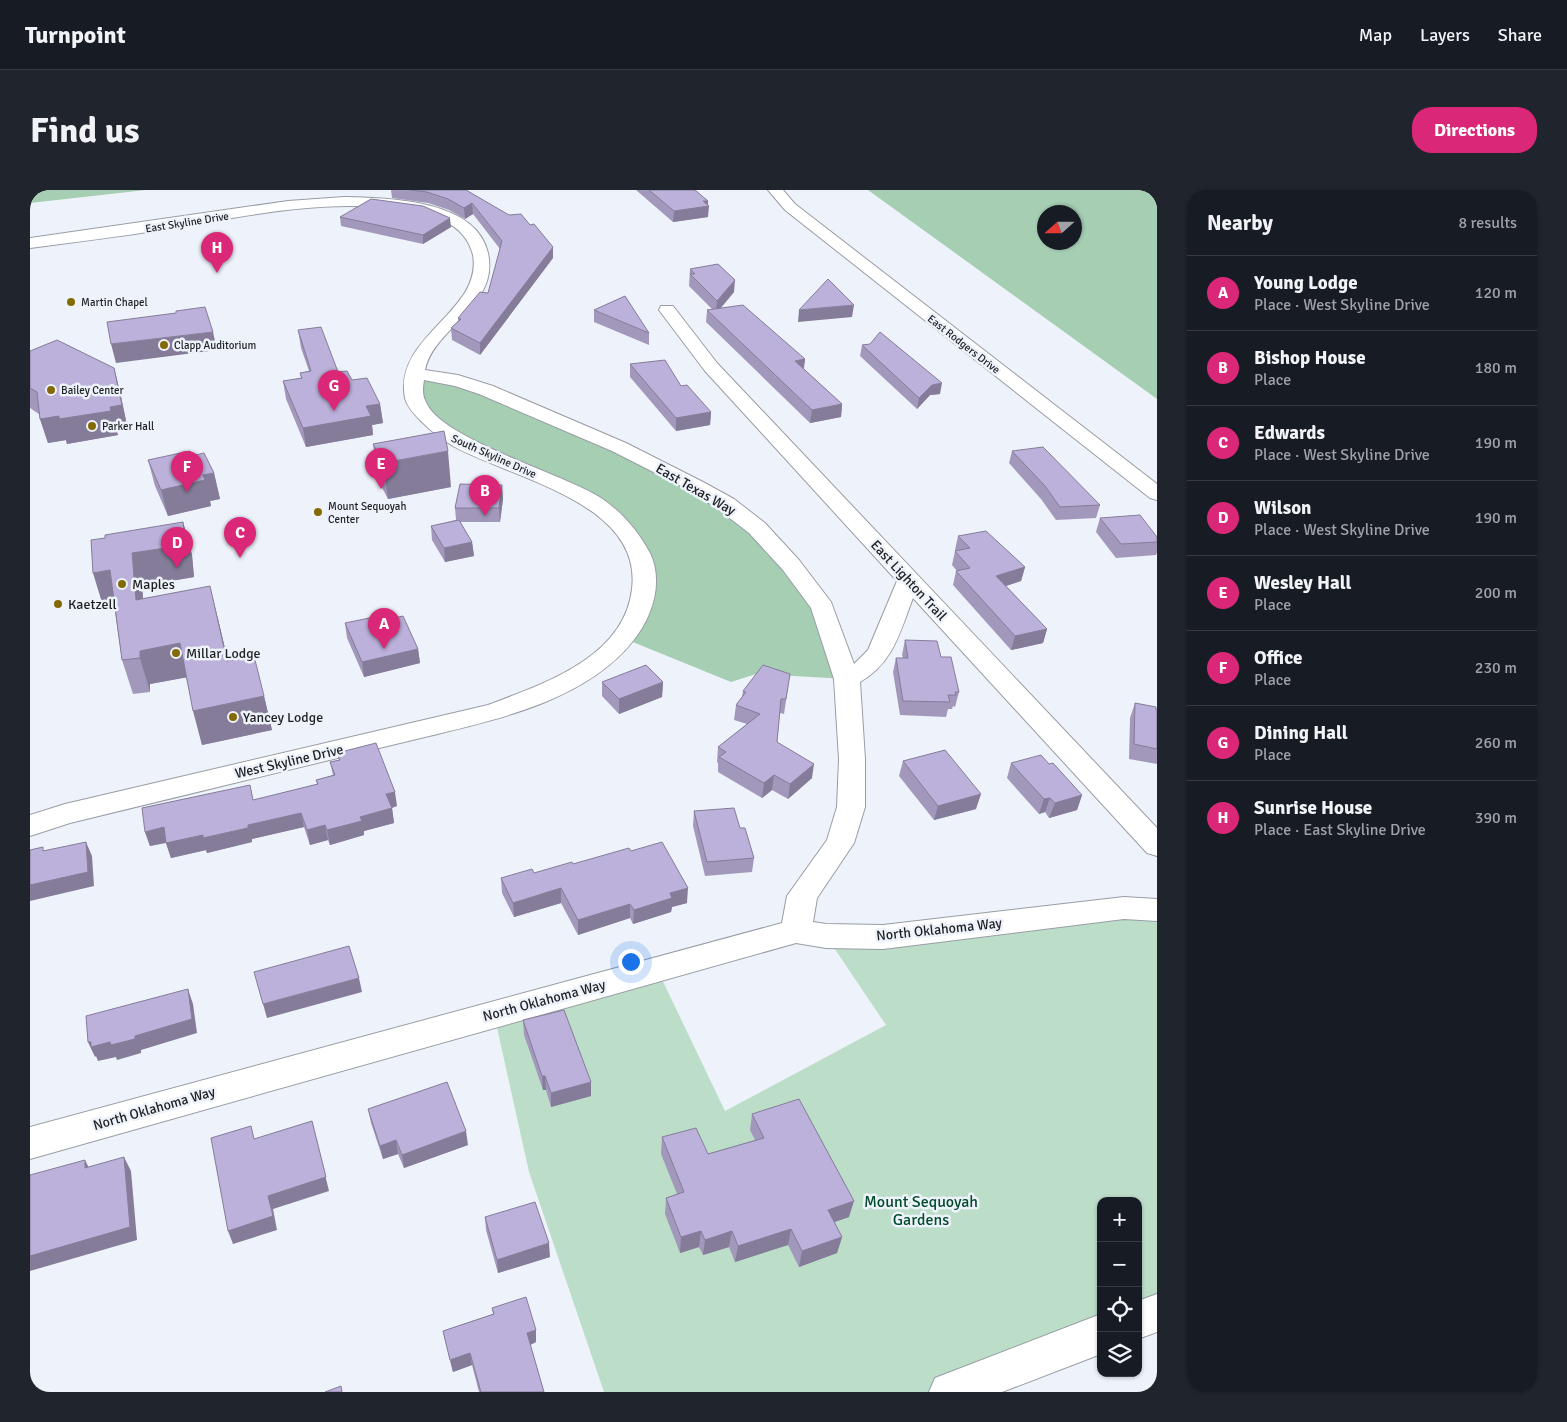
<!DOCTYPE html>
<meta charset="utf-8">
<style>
:root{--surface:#171b24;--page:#20242c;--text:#f1f3f6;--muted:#9ea1a6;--line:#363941;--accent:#db2777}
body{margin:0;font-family:Signika,sans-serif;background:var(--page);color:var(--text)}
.controls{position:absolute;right:15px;bottom:15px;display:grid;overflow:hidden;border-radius:10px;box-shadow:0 1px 4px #0004}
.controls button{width:45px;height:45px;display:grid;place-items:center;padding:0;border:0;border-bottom:1px solid var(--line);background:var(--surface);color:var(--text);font:25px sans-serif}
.compass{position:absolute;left:1007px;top:15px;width:45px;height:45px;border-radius:50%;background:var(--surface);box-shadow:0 1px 4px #0004;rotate:249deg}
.you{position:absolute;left:600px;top:771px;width:18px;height:18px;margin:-12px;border:4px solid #fff;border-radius:50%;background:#1a73e8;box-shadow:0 0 0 8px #1a73e833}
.badge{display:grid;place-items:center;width:32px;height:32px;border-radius:50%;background:var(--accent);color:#fff;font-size:16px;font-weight:700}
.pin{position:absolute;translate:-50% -41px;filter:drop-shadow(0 1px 2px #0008)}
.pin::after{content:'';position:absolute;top:26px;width:18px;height:15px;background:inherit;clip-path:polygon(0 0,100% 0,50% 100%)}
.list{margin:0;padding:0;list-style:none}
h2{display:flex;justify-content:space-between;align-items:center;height:65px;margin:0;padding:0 20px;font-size:21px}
h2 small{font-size:16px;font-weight:400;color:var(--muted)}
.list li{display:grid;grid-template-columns:32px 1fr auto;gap:15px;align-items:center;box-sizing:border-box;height:75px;padding:0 20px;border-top:1px solid var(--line)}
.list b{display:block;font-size:19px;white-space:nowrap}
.list p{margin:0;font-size:16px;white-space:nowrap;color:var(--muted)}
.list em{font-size:16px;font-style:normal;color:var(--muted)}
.icon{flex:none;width:28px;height:28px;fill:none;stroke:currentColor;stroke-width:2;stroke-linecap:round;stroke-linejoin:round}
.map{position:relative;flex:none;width:1127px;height:1202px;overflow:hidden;border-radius:20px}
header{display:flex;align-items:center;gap:30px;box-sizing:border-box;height:70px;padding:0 25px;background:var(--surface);border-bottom:1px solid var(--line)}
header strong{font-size:24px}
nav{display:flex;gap:28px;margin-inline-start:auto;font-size:18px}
.intro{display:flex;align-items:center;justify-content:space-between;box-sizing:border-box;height:120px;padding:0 30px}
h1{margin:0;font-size:35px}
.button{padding:12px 22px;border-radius:20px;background:var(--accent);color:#fff;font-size:18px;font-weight:700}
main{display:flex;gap:30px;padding:0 30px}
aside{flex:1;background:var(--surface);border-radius:20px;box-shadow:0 1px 4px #0004}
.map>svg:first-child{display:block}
.green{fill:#bcdec8}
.forest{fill:#a5ceb3;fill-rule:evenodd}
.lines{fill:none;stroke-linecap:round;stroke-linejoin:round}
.minor-casing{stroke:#989da4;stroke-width:2}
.minor{fill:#fff;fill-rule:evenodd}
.wall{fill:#a298bb}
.shaded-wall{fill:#847c99}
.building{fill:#bcb1da;stroke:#847c99}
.poi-dot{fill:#846a04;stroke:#eef3fb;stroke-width:2}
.labels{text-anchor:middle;stroke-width:5;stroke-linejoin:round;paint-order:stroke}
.far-street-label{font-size:11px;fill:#1f2023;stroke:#eef3fb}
.far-poi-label{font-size:11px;fill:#1f2023;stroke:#eef3fb;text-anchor:start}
.street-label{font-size:14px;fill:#1f2023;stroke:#eef3fb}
.poi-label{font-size:14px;fill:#1f2023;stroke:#eef3fb;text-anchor:start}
.near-park-label{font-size:16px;fill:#024c2b;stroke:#eef3fb}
</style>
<header>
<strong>Turnpoint</strong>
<nav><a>Map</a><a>Layers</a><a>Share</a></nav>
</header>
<div class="intro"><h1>Find us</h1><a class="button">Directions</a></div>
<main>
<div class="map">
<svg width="1127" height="1202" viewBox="0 0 1127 1202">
<rect width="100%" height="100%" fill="#eef3fb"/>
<path class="green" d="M1127 720V1123L1108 1130V1011H1071V1144L919 1202H574L499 982 464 824 627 779 695 921 856 835 796 746Z"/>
<path class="forest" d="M0 0H116L0 13Z
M838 0H1127V209ZM1044 22V52H1014V22Z
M384 183 432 193 666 296 761 375 817 489 726 484 701 492 593 448 615 405 587 331 442 258 391 220Z"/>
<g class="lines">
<g class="minor-casing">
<path id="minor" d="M738 0H753L765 14 1127 294V310L1120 308 755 20Z
M314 7C357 8 446 9 458 63 462 82 457 97 445 113 430 134 400 153 395 180L428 185 463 196 596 253 673 292 704 309 735 333 769 370 801 412 824 474 838 460 867 391 675 181 629 120 631 116H643L687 173 1127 638V666L1117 663 883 408C870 442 863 473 830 492L835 569V617L824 653 787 708 783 732 796 734 853 735 1094 707 1127 709V731L1094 729 853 759 796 758 766 753 0 969V937L752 733 757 706 797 650 807 617 809 569 804 489 781 418 753 380 719 343 688 319 659 300 582 261 449 204 425 196 394 190C393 196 392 204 395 210 408 249 533 283 571 308 592 322 608 341 620 363 634 393 622 427 603 451 556 510 469 529 399 546 362 555 324 564 287 573 205 593 122 613 40 633L0 646V625L35 614 458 515C513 494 594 468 602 399 613 312 480 288 423 256 411 249 401 241 391 231 385 225 377 217 375 208 363 146 453 122 443 65 439 49 429 38 414 31 397 22 378 20 359 18 283 10 206 28 131 40 87 47 44 52 0 58V48L258 11Z
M1127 1104V1142L1108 1149V1111Z
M1071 1124V1164L972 1202H899L905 1188Z"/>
</g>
<use href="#minor" class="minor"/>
</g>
<path class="wall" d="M361 0H436L523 68 450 165 422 150 421 138 428 131V128L458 103 470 59 443 24 435 29 419 20 398 13 362 8Z
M606 0H665L678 11V27L643 32Z
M310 27 421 37 393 54 311 36Z
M660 79 704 102 691 118 775 169 774 179 812 214 811 227 780 233 676 132 677 120 682 119 659 96Z
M564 120 619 143V155L564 132Z
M268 140 308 182 322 190 350 214 353 233 342 235 343 245 276 257 256 209 253 191 271 188 270 183 279 181 271 158Z
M832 155 910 204 900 205 887 219 830 166Z
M0 161 84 178 90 202 98 240 87 242 88 245 37 254 36 250 18 253 10 229 9 224 0 218Z
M600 174 651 196 681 222 680 235 646 241 600 187Z
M343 254 421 297 358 309 348 290Z
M982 261 1070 315 1066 328 1026 330 1011 309 979 273Z
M162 266 184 283 190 309 180 311 181 316 138 326 125 296 118 270Z
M473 309 470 332H430L442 352 444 366 415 372 402 350 401 336 426 330 425 318Z
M1070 328 1127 347V362L1126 365 1086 368 1066 342Z
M153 332 162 365 164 387 112 396 113 409 188 429 198 471 234 506 242 540 172 555 156 487 120 494V502L103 504 92 470 84 414 73 416Z
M928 346 995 377 991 391 976 396 1017 439 1013 453 981 460 923 395 926 381H927L922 375 925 361H926L925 360Z
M356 430 388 459 390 473 334 487 317 448 315 433Z
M875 450 911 467 929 502 925 517 923 516 922 519H918L916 527 870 525 863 482 866 468H873L872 465Z
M760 484 754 524 750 523 747 552 782 588 758 609 742 600 732 608 688 582V573L687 572 688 557 717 534 704 530 706 515 712 507 713 501Z
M572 492H633L632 507 589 524 572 506Z
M1105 513 1127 520V574L1099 569 1100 528Z
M307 563 367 616 362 618 364 633 334 641V645L300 655 298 650 280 655 274 637 222 649V652L177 663 176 660 141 668 136 653 120 656 115 642 224 610 287 594 286 590 303 585 300 572 309 570Z
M873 571 946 619 904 630 869 586Z
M981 573 1019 574 1052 605 1047 620 1019 628 1015 622 1009 624 977 588Z
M664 621 710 638 724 668 722 682 675 686 663 636Z
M601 661 657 713 642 717 641 722 603 734 600 728 548 745 531 713 484 727 472 703 471 688 504 683Z
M493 830 561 906 521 917 516 900H513L494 845Z
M338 919 438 955 374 978 368 964 353 969 341 933Z
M722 924 819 1027 804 1032 812 1047 807 1063 769 1077 758 1055 705 1072 699 1057 673 1065 669 1057 650 1063 635 1024 636 1008 647 1004 631 964 632 947 678 964 725 950 720 940Z
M455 1027 520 1067 468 1083 456 1040Z
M462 1118 506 1152 500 1155 514 1202H449L442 1175 423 1182 413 1141 463 1124Z"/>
<path class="shaded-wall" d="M673 11H678V16H679L678 27 643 32 644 21Z
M442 13 443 24 435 29 434 18Z
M420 28 421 37 393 54V45Z
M523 57V68L450 165V153Z
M705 90 704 102 686 123 687 111Z
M824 115 822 127 768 132 769 120Z
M183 142 187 160 86 173 81 154Z
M775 169 773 182 765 171Z
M84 178 90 202 98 240 87 242 88 245 37 254 36 250 18 253 10 229 80 217Z
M912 193 910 204 900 205 887 219 889 208 902 195Z
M350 214 353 233 342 235 343 245 276 257 273 238 336 216Z
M812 214 811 227 780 233 782 220Z
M681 222 680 235 646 241V228Z
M418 261 421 297 358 309 353 273Z
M184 283 190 309 180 311 181 316 138 326 131 300 173 285Z
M472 295 473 309 470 332 469 318Z
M153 332 162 365 164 387 112 396 116 443 106 410 102 363Z
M442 352 444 366 415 372 414 358Z
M995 377 991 391 963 400 966 386Z
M80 380 90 413 73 416 63 383Z
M180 396 188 429 206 505 197 471Z
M1017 439 1013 453 981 460 985 446Z
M150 453 159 487 120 494V502L110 468V461Z
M388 459 390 473 334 487 332 472Z
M633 492 632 507 589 524V509Z
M234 506 242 540 172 555 163 521Z
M784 574 782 588 758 609 760 594Z
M744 585 742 600 732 608 734 593Z
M365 602 367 616 358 619 356 604Z
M951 604 946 619 904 630 908 616Z
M1052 605 1047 620 1019 628 1025 613Z
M1020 608 1015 622 1009 624 1014 609Z
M362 618 364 633 334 641V645L300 655 297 640 330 627Z
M271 623 274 637 222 649V652L177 663 176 660 141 668 136 653Z
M295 635 298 650 280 655 277 640Z
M134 637 139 652 120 656 115 642Z
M56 652 62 666 64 696 0 711V695Z
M531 698V713L484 727 483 713Z
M658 698 657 713 642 717 641 722 603 734 604 720 640 703Z
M600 714V728L548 745V730Z
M329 788 332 802 237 828 233 814Z
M158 799 163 814 167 843 111 860V863L87 870 86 867 68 871 66 866 65 867 58 852H80L105 846Z
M512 886H515L516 900H513Z
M561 892V906L521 917V903Z
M282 931 299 1001 243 1019 247 1040 203 1054 198 1041 238 1006Z
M436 941 438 955 374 978 372 965Z
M366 950 368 964 353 969 350 956Z
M94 967 101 981 107 1050 0 1081V1066Z
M55 970 62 984 55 978Z
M824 1011 819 1027 793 1036 798 1020Z
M761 1039 758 1055 705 1072 708 1056Z
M671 1041 669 1057 650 1063 651 1047Z
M702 1041 699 1057 673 1065 675 1050Z
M812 1047 807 1063 769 1077 772 1061Z
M519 1053 520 1067 468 1083 467 1070Z
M506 1140V1152L498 1156 497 1143Z
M440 1163 442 1175 423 1182 420 1170Z"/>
<path class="building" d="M381 0H436L479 25 491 24 500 35 504 34 523 57 450 153 421 138 431 129 428 128 450 102 458 103 472 51 442 13 434 18 418 9 397 2Z
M619 0H665L678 11H673L679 16 644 21Z
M341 9 393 16 420 28 393 45 310 27Z
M688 74 705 90 687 111 660 84H665L660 79Z
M798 89 824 115 769 120Z
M595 106 619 143 564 120Z
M713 115 775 169 765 171 812 214 782 220 677 120Z
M175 117 183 142 81 154 77 132 146 123V121Z
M291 137 308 182 317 181 322 190 337 188 350 214 336 216 341 226 273 238 253 191 272 188 270 183 281 181 268 140Z
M850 142 912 193 902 195 889 208 832 155 840 154Z
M27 150 84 178 92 215 80 217 81 221 29 229V226L10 229 7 202 0 198V161Z
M635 170 651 196 657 195 681 222 646 228 600 174Z
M414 241 418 261 353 273 343 254Z
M1013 257 1070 315 1030 317 1015 296 982 261Z
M160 261 162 266 174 263 184 283 173 285 175 290 131 300 118 270Z
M430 294 472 295 469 318H425Z
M1110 325 1127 347V352L1091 354 1070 328Z
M429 330 442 352 414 358 401 336Z
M153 332 156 355 102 363 106 410 180 396 197 471 224 466 234 506 163 521 150 453 110 461V468L92 470 80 380 63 383 61 350 75 348V345Z
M956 341 995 377 966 386 1017 439 985 446 926 381 940 378 925 361 940 358 928 346Z
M354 425 356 430 373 426 388 459 332 472 315 433Z
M875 450 907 451 911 467H921L929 502H925L926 505H918L920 512 873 511 866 468H878Z
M616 475 633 492 589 509 572 492Z
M733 475 760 484 756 509H751L747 552 784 574 760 594 744 585 734 593 689 567 696 562 688 557 730 524 706 515 716 502 713 501Z
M1105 513 1126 517V520H1127V559L1104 554Z
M346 553 365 602 356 604 362 618 330 627 332 631 297 640 295 635 277 640 271 623 218 635V638L173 648V645L136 653 134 637 115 642 112 618 220 595 223 610 288 594 286 590 305 585 300 572 310 570 307 563Z
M915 560 951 604 908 616 873 571Z
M1011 565 1019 574 1023 573 1052 605 1025 613 1020 608 1014 609 981 573Z
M704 618 710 638H715L724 668 677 672 664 621Z
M56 652 58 682 0 695V660L13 657V661Z
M632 652 658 698 640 703 642 708 604 720 600 714 548 730 531 698 483 713 471 688 502 679 504 683 542 672 543 674 599 658 601 661Z
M319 756 329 788 233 814 224 782Z
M158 799 162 829 105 846V849L81 855 80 852 61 857V852H58L56 826Z
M534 820 561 892 521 903 515 886H512L493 830Z
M417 892 436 941 372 965 366 950 350 956 338 919Z
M769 909 824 1011 798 1020 812 1047 772 1061 761 1039 708 1056 702 1041 675 1050 671 1041 651 1047 636 1008 654 1002 632 947 666 938 678 964 734 948 722 924Z
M282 931 296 987 238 1006 243 1026 198 1041 181 948 221 936 224 949Z
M94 967 100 1037 0 1066V985L55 970V978Z
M505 1012 519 1053 467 1070 455 1027Z
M496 1107 506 1140 497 1143 514 1202H451L440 1163 420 1170 413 1141 464 1124 462 1118Z
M311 1196 312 1202H295Z"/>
<g class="poi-dot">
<circle cx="41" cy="112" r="5"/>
<circle cx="134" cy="155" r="5"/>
<circle cx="21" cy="200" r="5"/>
<circle cx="62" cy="236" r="5"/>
<circle cx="288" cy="322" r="5"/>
<circle cx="92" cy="394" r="5"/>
<circle cx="28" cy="414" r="5"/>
<circle cx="146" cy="463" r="5"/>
<circle cx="203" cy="527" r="5"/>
</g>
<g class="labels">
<g class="far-street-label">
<text transform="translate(157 32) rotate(-9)" y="4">East Skyline Drive</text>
<text transform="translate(934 154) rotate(38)" y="4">East Rodgers Drive</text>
<text transform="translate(464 266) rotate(24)" y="4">South Skyline Drive</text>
</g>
<g class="far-poi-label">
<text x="51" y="116">Martin Chapel</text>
<text x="144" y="159">Clapp Auditorium</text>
<text x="31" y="204">Bailey Center</text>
<text x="72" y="240">Parker Hall</text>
<text x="298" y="320">Mount Sequoyah<tspan x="298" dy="13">Center</tspan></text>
</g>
<g class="street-label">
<text transform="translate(666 299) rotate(30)" y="5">East Texas Way</text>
<text transform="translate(879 390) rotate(47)" y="5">East Lighton Trail</text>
<text transform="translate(259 571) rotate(-13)" y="5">West Skyline Drive</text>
<text transform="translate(909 739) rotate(-6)" y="5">North Oklahoma Way</text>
<text transform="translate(514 810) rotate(-15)" y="5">North Oklahoma Way</text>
<text transform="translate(124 918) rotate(-16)" y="5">North Oklahoma Way</text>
</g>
<g class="poi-label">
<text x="102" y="399">Maples</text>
<text x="38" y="419">Kaetzell</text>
<text x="156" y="468">Millar Lodge</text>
<text x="213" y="532">Yancey Lodge</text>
</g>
<g class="near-park-label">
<text x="891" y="1017">Mount Sequoyah<tspan x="891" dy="18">Gardens</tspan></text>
</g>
</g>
</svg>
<div class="controls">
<button>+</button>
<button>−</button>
<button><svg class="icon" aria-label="locate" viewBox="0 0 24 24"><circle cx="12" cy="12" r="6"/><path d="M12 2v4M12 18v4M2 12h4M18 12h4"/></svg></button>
<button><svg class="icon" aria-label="layers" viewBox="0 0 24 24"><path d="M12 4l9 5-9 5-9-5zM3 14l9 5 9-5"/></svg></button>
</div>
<svg class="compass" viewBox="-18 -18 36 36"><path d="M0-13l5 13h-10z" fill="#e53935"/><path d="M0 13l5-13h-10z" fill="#9ea1a6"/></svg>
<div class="you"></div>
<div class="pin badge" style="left:354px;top:459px">A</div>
<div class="pin badge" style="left:455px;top:326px">B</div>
<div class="pin badge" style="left:210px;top:368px">C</div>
<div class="pin badge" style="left:147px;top:378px">D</div>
<div class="pin badge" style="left:351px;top:299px">E</div>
<div class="pin badge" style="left:157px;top:302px">F</div>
<div class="pin badge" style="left:304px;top:221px">G</div>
<div class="pin badge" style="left:187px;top:83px">H</div>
</div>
<aside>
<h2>Nearby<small>8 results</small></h2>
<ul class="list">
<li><span class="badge">A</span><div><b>Young Lodge</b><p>Place · West Skyline Drive</p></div><em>120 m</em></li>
<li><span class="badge">B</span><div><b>Bishop House</b><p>Place</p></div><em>180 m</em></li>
<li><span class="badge">C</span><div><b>Edwards</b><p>Place · West Skyline Drive</p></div><em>190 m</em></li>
<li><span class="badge">D</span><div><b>Wilson</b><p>Place · West Skyline Drive</p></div><em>190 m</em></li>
<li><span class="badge">E</span><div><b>Wesley Hall</b><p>Place</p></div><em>200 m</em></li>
<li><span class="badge">F</span><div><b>Office</b><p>Place</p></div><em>230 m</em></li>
<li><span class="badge">G</span><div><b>Dining Hall</b><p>Place</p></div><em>260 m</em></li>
<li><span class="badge">H</span><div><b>Sunrise House</b><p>Place · East Skyline Drive</p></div><em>390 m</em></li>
</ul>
</aside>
</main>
